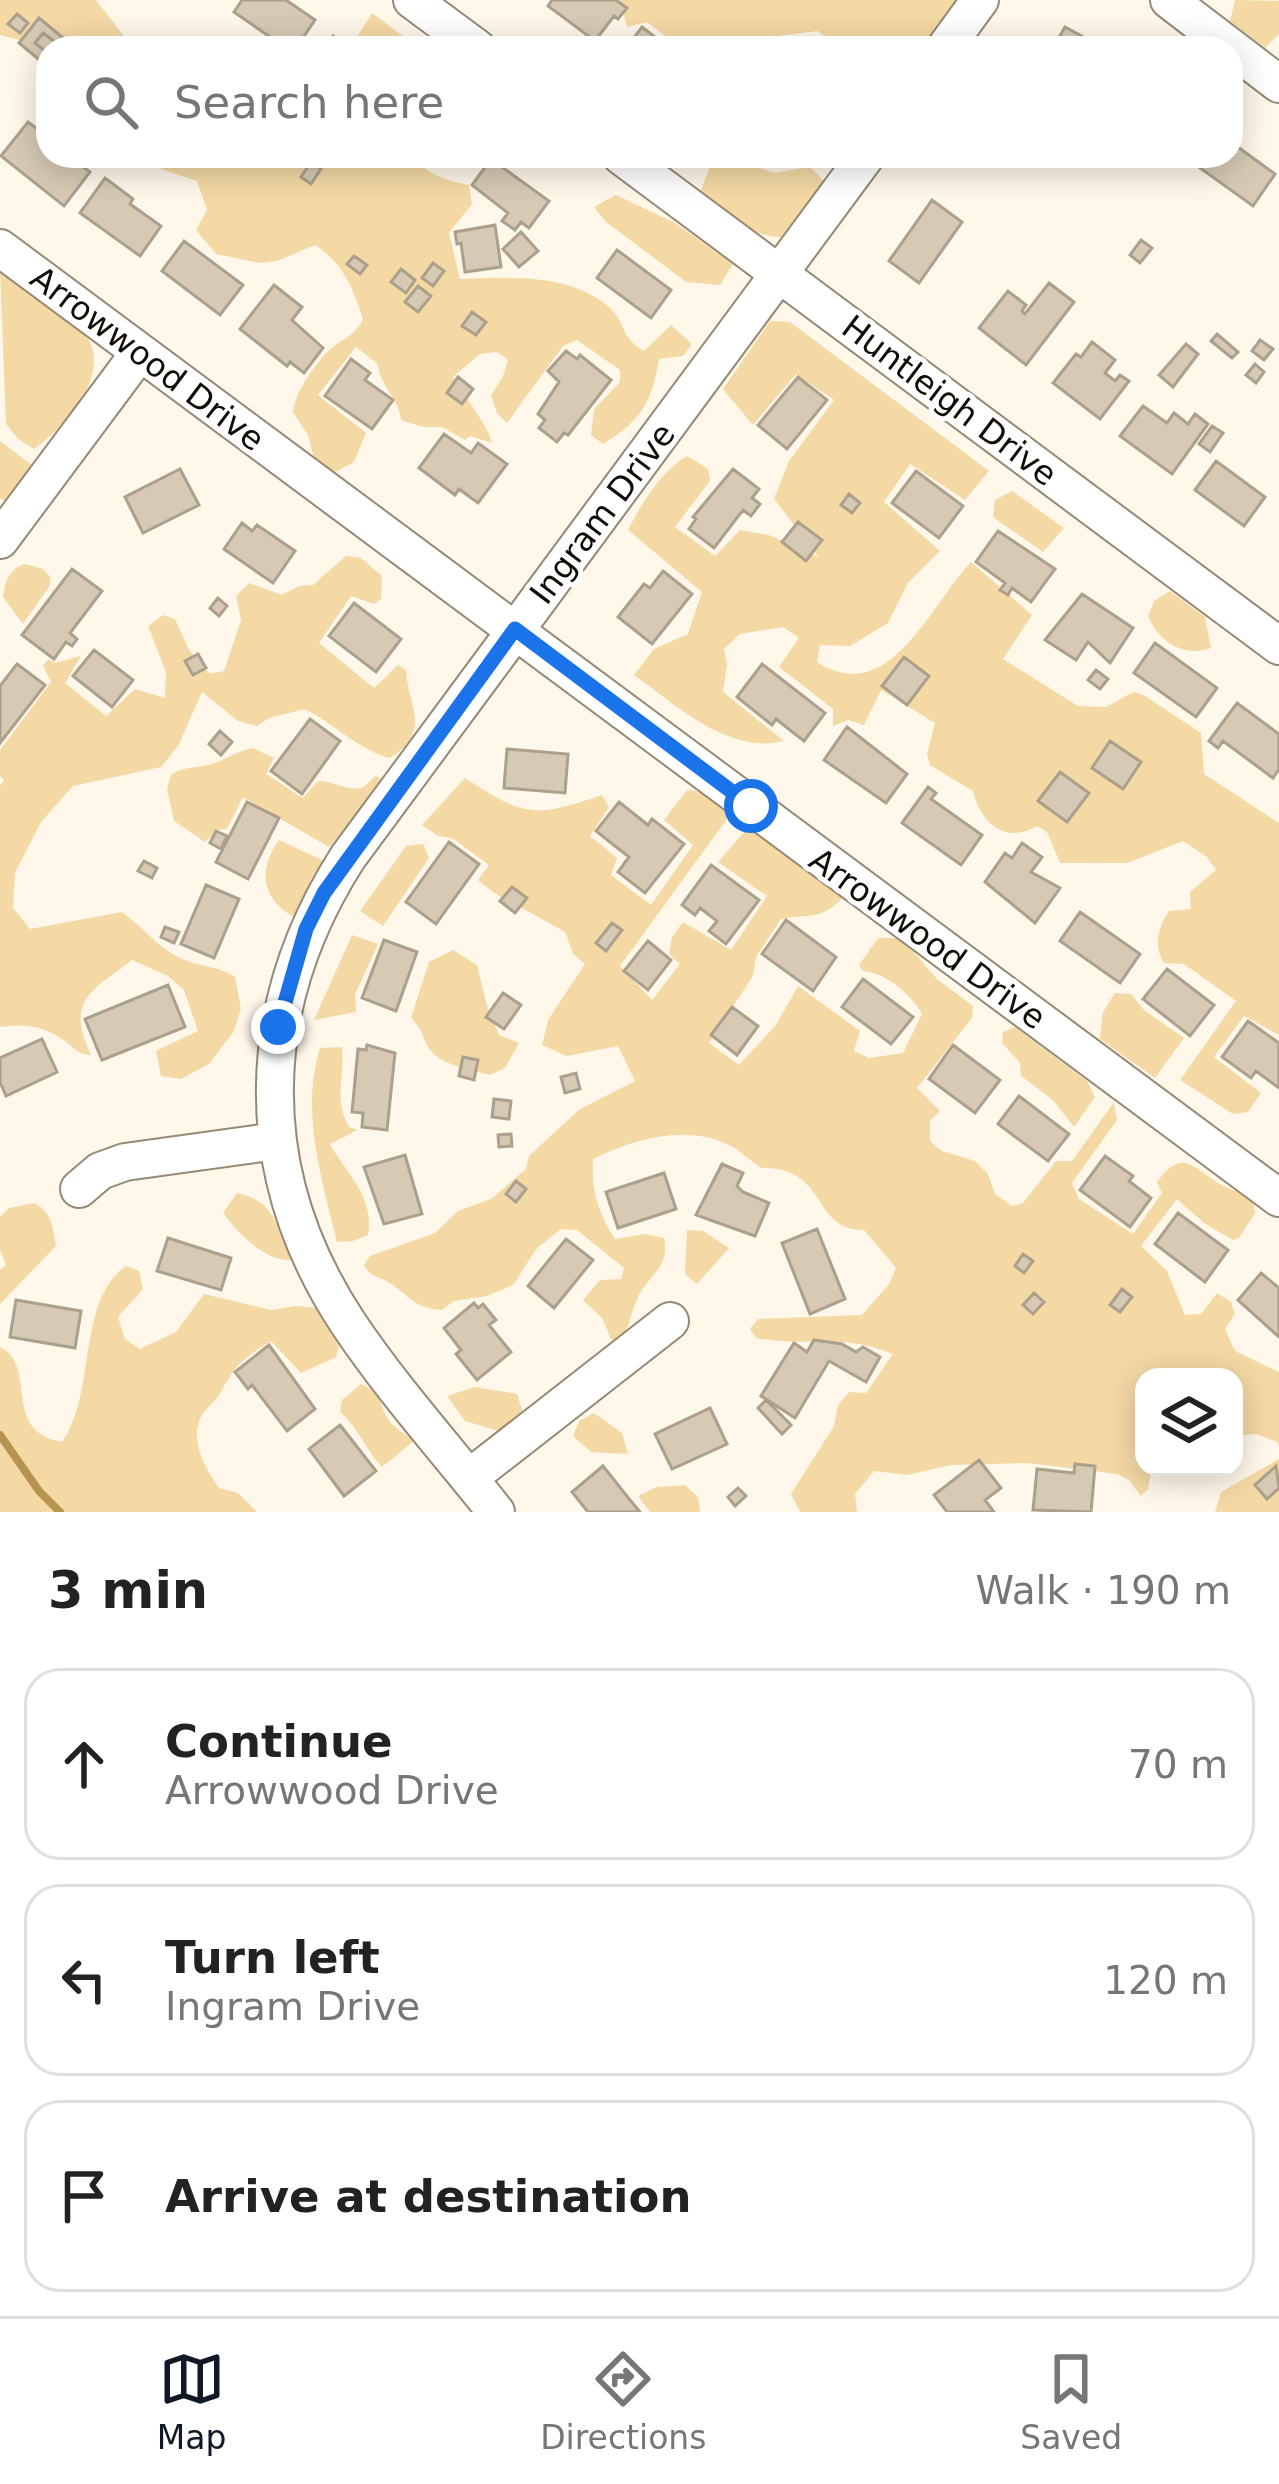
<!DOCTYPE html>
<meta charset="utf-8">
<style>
:root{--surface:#fff;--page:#f2f2f2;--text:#222;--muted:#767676;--line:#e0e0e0;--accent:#111827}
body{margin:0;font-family:"DejaVu Sans",sans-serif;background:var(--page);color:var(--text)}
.controls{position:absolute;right:36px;bottom:36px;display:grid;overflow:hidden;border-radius:24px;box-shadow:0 6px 30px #0003}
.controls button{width:108px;height:108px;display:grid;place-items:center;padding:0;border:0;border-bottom:3px solid var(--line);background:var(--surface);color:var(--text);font:60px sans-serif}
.stop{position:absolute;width:36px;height:36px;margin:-27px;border:9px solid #1a73e8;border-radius:50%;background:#fff}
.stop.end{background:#1a73e8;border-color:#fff;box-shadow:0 3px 12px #0008}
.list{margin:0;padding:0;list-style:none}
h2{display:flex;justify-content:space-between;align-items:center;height:156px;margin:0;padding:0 48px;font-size:51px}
h2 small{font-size:39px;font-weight:400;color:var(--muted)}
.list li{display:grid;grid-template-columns:78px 1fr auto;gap:36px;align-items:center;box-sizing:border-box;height:192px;margin:0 24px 24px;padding:0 24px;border:3px solid var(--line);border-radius:36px}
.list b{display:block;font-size:45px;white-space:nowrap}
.list p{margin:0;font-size:39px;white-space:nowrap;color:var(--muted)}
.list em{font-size:39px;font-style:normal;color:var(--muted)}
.icon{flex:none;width:66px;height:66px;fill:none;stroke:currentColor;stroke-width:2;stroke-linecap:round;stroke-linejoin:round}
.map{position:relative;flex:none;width:1279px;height:1512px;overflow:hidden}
.search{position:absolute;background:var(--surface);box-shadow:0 6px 30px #0003;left:36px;right:36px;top:36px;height:132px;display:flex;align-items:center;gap:30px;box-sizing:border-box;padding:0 42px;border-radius:36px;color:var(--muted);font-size:45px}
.sheet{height:804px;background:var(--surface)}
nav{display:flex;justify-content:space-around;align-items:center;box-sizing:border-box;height:168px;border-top:3px solid var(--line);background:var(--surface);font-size:33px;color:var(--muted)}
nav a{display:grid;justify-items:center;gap:6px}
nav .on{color:var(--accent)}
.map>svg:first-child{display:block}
.green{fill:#f4d9a5}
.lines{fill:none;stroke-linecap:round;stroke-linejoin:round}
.stream{stroke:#b6944f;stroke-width:8}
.building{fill:#d6cab4;stroke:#aba08b;stroke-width:3}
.minor-casing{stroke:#948974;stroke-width:40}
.minor{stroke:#fff;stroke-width:36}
.route{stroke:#1a73e8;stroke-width:15}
.labels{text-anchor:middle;stroke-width:10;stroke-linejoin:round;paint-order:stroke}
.street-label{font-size:33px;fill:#110d06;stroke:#fff}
</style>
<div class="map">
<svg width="1279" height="1512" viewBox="0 0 1279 1512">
<rect width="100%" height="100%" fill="#fff7ea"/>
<path class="green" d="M0 0H96L133 48H48V76L42 71 50 35 23 41 0 35Z
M620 0H956L921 48H839L818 31 759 38 754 48H681L647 22 627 27Z
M1235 0 1279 1V34L1265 48 1230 21Z
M372 13 419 48H362L354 42Z
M161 156H412C426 174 447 181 469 185L472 204 449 233 460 279C508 277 570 273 609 307 627 323 619 337 644 351L671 325 692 344 683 356 659 359C652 402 641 421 603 444L591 435 594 409 620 382V370L577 340 563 346 507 423 497 413 491 396 503 376 508 360 497 352 480 354 453 377C463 395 489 426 492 443L470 436 465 440 442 427H423L401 420C399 397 379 386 378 364L356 347 318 395 366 433 354 462 335 472 314 458 308 435 293 412C295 392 313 368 327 352 340 339 355 337 363 319 353 288 343 263 315 245L277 261 260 263 216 254 196 230 207 210 197 181 161 169Z
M736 160 774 173 810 167 826 183 785 238C754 237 720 217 700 192L710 167Z
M616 195 675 223 733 264 720 285 686 282 606 222 594 207Z
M0 270C26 289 62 308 83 332 117 371 65 427 34 449L18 439 6 424Z
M770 321 790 322 989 471 965 500 910 464 884 502 940 551 908 583 888 623 850 646 820 645 817 662C889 709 930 605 971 562L1032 615 1003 659 1078 706 1106 707 1134 692 1145 696 1201 733 1204 774 1279 823V1035L1244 1016 1214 1057 1261 1093 1248 1112 1233 1114 1180 1080 1236 1001 1184 964 1164 963C1153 947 1158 927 1169 911L1191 909 1190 892 1216 870 1207 857 1183 841 1127 863H1060L1047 832 1037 826C1005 845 981 823 973 791L930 765 927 754 935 723 881 690 864 725 848 720 833 726V709L779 667 799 638 783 627 740 634 724 649 727 664 723 692 784 741C729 755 676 705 634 675L654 649 688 634 702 592 628 530C642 503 661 471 687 456L708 469 710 481 675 527 715 556 740 530 769 535 819 557 774 499 789 461 834 400 796 374 753 425 723 389Z
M0 441 33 466 8 503 0 498Z
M1012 491 1064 528 1043 552 993 517 995 500Z
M346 556 361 558 382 576 381 599 374 604 351 596 319 643 374 688 398 665 406 670C408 708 433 730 390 758 360 751 333 723 305 709L269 718 257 726 238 721 202 692 178 746 161 767 73 786 41 822 15 873 13 908 30 929 122 912C142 926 155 945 178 957 197 967 217 965 235 977L241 1009 234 1031 209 1064 181 1079 161 1076 156 1051 198 1031 184 990 168 976 132 960C92 991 65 1000 91 1055 77 1054 77 1050 66 1042 45 1026 25 1023 0 1027V786L4 780 0 776V750L51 682 43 666 48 659 55 663 81 656 65 683 106 716 135 689 165 698 166 672 148 626 163 615 175 619 189 650 210 674 224 671 241 620 236 596 249 583 282 595 299 586 313 585Z
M25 564 43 569 51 578 49 587 23 624 3 597C5 582 9 569 25 564Z
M1170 591 1205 617 1211 648C1184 658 1159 642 1148 616L1154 601Z
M253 748 274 758 266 774 303 798 318 781C331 780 352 793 363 787 368 784 371 779 376 776L386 781 329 847 243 797 227 829 218 830 205 842 174 821 167 789 171 775C186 765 196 769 212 764 227 759 237 751 253 748Z
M465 778C524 817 535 818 602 795L609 807 590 836 617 858 611 875 651 905 693 845 664 820 687 790 714 793 732 812 620 966 652 1000 680 964 669 954 672 937 683 922 731 950 767 896 718 862 752 823 846 894C822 921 814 913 781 919L756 957 753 976 709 1043 739 1065 776 1025 798 986 860 1031 854 1051 869 1058 903 1053 922 1014C911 994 886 973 863 971L859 965 878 938H896L911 949 937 979 973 1006 972 1018 917 1088 940 1111 930 1121V1141L942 1151 975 1161 988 1174 995 1194 1012 1206 1023 1203 1056 1161H1072L1114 1102 1117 1120 1072 1183 1079 1199 1133 1234 1162 1193 1157 1182C1181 1150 1190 1164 1215 1181 1226 1189 1241 1192 1253 1199L1255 1213 1239 1238 1233 1240 1204 1223 1177 1199 1141 1246 1167 1271 1185 1315 1201 1314 1217 1293 1231 1302 1235 1314 1225 1329 1235 1351 1279 1372V1447L1277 1442 1256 1434 1234 1436V1377H1144V1467H1152L1148 1489 1141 1496 1129 1480 1117 1474 1028 1463 951 1465 907 1475 874 1471 855 1494 857 1512H800L791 1494 834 1426 838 1405 849 1392 866 1393 893 1354C841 1332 807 1348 756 1338L750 1329 758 1319 862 1315 889 1284 896 1268 864 1230C811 1231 829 1167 762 1168 751 1162 741 1151 731 1146 688 1123 633 1139 593 1159 591 1190 598 1213 615 1239L645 1234 664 1238C670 1268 649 1274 638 1297 630 1313 631 1327 619 1341L611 1339 602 1318 583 1300 600 1280 621 1279 624 1268 577 1230 561 1229 537 1248 513 1285 487 1296 454 1301 442 1310C411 1307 411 1296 388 1282 376 1275 371 1278 364 1265L370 1256 435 1233 458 1211 491 1199 526 1169 529 1156 580 1109 635 1081 618 1046 567 1056 542 1045 548 1020 585 964 573 954 565 932 493 892 478 880 489 865 452 838 438 836 422 825Z
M279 840 326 862 295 918C262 899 257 871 279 840Z
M423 844 429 858 383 926 360 911 406 846Z
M352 935 378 944 355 995 356 1012 314 1020Z
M453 950 477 965 487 1006 499 1035 519 1043 505 1068 490 1075C473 1070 444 1066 432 1052 422 1041 426 1033 411 1018L429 962Z
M1115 993 1131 994 1144 1010 1184 1038 1155 1078 1100 1039 1103 1012Z
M1015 1027 1087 1081 1095 1097 1074 1127 1053 1100 1021 1076 1020 1063 1002 1043 1003 1032Z
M342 1047C345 1079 333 1098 349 1127L357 1130 330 1144C346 1174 375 1196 368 1235L353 1241 337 1242C322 1179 300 1112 320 1048Z
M237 1193C279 1203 275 1228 292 1260 265 1262 239 1234 223 1213Z
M34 1203C52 1212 53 1227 56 1246L0 1304V1270L6 1265 0 1249V1217L9 1208Z
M687 1230 703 1231 729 1248 697 1284 685 1274Z
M126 1266 139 1271 143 1289 118 1317 125 1339 140 1349 176 1332 204 1294 271 1310 296 1306 318 1308 342 1337 336 1357 301 1373 271 1341C241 1360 237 1363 219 1395 214 1403 205 1409 201 1417 189 1441 206 1469 219 1488L238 1493 257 1512H0V1347C39 1366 0 1431 62 1442 97 1393 76 1301 126 1266Z
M361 1384C383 1393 379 1406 390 1422 396 1429 407 1435 414 1441L382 1467C365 1449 359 1428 340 1412L342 1400Z
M474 1387 517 1394 523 1413 502 1432 465 1421 447 1396Z
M594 1413 622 1433 628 1454 591 1452 573 1436 579 1421Z
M1279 1459V1512H1215L1221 1492Z
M685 1485 698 1497 700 1512H650L638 1496 657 1487Z"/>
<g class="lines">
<path class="stream" d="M0 1435 39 1491 60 1512"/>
</g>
<path class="building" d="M242 0H286L315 20 296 48H286L234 12Z
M552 0H616L627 8 618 19 614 16 595 41 548 6Z
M17 14 28 23 20 33 8 24Z
M39 18 62 37 53 48H48L42 62 19 43Z
M642 27 669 48H626Z
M1065 27 1104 48H1053Z
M43 33 55 42 46 52 35 43Z
M333 36 350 48H324Z
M28 122 48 137V156H69L90 172 64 206 1 156Z
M1231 142 1275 174 1253 206 1200 168 1209 156H1231Z
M430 156H457L444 166Z
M491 159 549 201 529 228 521 222 515 230 502 221 508 213 472 185Z
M311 162 321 169 311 184 301 177Z
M105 178 133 199 130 204 161 226 140 256 80 213Z
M932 200 962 222 919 283 889 261Z
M495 225 501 267 465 272 461 243 457 244 455 232Z
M521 232 538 251 519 267 503 249Z
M1141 240 1152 248 1140 263 1130 255Z
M184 241 243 285 220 315 162 271Z
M617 250 671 290 651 318 597 278Z
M354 256 367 265 360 274 347 264Z
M433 263 444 271 433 286 422 278Z
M401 269 415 280 406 293 391 282Z
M1049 283 1074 302 1026 365 979 328 1008 291 1026 305 1022 311 1025 314Z
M274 285 302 307 292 320 323 348 304 373 290 362 287 366 240 329Z
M418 286 431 296 418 312 405 302Z
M472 312 486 322 476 335 462 326Z
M1217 334 1238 352 1232 358 1211 341Z
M1260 340 1273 349 1264 360 1252 351Z
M1092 342 1115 360 1105 373 1115 381 1120 375 1129 381 1100 419 1053 383 1076 354 1081 357Z
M1186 344 1198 354 1173 387 1159 375Z
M566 351 577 359 580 355 611 380 568 435 564 433 557 442 539 428 545 420 538 414 559 382 548 371Z
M351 359 370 373 365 380 393 400 372 429 325 396Z
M1255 364 1264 372 1256 383 1246 375Z
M458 377 473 389 462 404 447 393Z
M798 377 827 400 787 449 758 425Z
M1143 406 1167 423 1174 413 1188 424 1195 414 1208 424 1172 474 1120 436Z
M1212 426 1223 433 1210 452 1199 444Z
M444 434 471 453 478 443 507 464 478 503 459 489 455 495 419 468Z
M1216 461 1265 497 1244 526 1195 490Z
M180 469 199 505 143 533 125 497Z
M733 469 759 489 752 498 760 504 751 516 743 510 714 548 689 529 696 519 693 517Z
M916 471 963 506 939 538 892 503Z
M849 494 860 503 852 513 841 505Z
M798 522 822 540 806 561 782 542Z
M242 523 252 531 257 525 295 551 273 583 224 549Z
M998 531 1055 569 1031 602 1012 588 1008 595 1000 590 1005 583 976 562Z
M72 569 102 591 70 633 77 639 72 646 66 642 54 659 22 635Z
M663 571 692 594 652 644 618 617 644 584 650 588Z
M1082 594 1133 628 1110 663 1088 642 1076 660 1045 640Z
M218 598 227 606 219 616 210 608Z
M354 603 401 639 376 672 329 636Z
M1155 643 1217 688 1196 717 1134 673Z
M94 650 133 680 112 707 73 676Z
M198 654 206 668 193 675 185 661Z
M904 657 929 676 907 705 882 686Z
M17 664 45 685 0 743V686Z
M762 664 825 713 804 741 776 719 772 725 737 697Z
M1096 670 1108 679 1100 689 1088 680Z
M1237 703 1279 734V769L1273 778 1223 741 1218 748 1209 741Z
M310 719 340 741 302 794 271 771Z
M847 727 907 774 886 803 824 760Z
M220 731 232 742 221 755 209 744Z
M1110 741 1141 762 1123 789 1092 768Z
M507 749 568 754 565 793 504 788Z
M1060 772 1089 793 1067 822 1038 801Z
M928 787 936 793 931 799 982 835 961 865 902 823Z
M247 802 279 818 248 879 216 862Z
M619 802 648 825 652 819 684 844 645 893 618 872 629 857 596 831Z
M216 831 227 836 221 849 210 843Z
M449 842 479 864 436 924 406 902Z
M1022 843 1042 857 1031 872 1060 888 1035 923 985 882 1005 853 1012 858Z
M144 861 157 868 152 878 138 871Z
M711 865 759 900 726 944 709 931 717 921 700 908 695 915 682 905Z
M206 885 239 899 214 958 181 944Z
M512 887 527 898 515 913 500 901Z
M1080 912 1140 954 1120 983 1060 941Z
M786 920 836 957 813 991 762 954Z
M612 923 622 930 606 951 596 943Z
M165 927 179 932 174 943 161 937Z
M384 940 417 952 396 1011 362 998Z
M648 941 671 960 648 990 624 971Z
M1167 969 1214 1005 1190 1036 1143 999Z
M863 979 913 1017 891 1044 842 1007Z
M168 985 185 1027 102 1060 85 1019Z
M503 993 521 1005 504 1029 486 1017Z
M732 1007 758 1026 737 1055 711 1035Z
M1248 1021 1279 1043V1088L1256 1071 1251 1078 1222 1057Z
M42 1039 57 1072 6 1096 0 1082V1058Z
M367 1045 395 1053 387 1130 362 1127 363 1113 352 1112 358 1049 366 1050Z
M953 1045 1000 1080 975 1113 929 1079Z
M463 1057 478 1060 474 1080 459 1076Z
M576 1073 580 1089 565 1093 561 1077Z
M1019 1096 1069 1134 1048 1161 998 1124Z
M494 1099 511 1101 509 1119 492 1117Z
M511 1134 512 1146 499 1147 498 1135Z
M405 1155 422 1214 384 1224 364 1167Z
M1105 1156 1133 1176 1129 1181 1151 1198 1130 1227 1080 1190Z
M722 1164 743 1173 737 1186 743 1192 769 1203 755 1236 696 1215Z
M664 1173 676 1209 618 1228 606 1192Z
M516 1181 526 1189 516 1202 506 1194Z
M1178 1213 1228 1250 1205 1282 1155 1244Z
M817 1229 845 1299 810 1314 782 1243Z
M168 1238 231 1258 221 1290 157 1271Z
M566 1239 593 1260 554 1308 528 1286Z
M1023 1254 1033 1261 1024 1273 1015 1266Z
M1261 1273 1279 1288V1337L1238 1300Z
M1122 1289 1132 1297 1120 1312 1110 1305Z
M1034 1293 1044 1302 1033 1314 1023 1305Z
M16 1300 81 1311 75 1348 10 1337Z
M474 1303 478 1308 483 1304 496 1320 489 1325 511 1352 477 1380 456 1354 461 1350 444 1328Z
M814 1340 842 1344 856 1352 863 1347 880 1357 866 1382 829 1361 795 1418 761 1396 794 1343 807 1352Z
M269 1345 315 1409 287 1431 252 1385 248 1389 235 1372Z
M766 1400 791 1425 782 1434 758 1408Z
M710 1408 727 1444 672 1469 655 1434Z
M340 1425 376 1471 344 1496 309 1449Z
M979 1460 1001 1488 985 1500 994 1512H947L934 1495Z
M1075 1464 1095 1466 1091 1512 1033 1510 1037 1469 1074 1473Z
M603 1466 630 1500 640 1512H588L572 1492Z
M1276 1466 1279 1488 1267 1499 1255 1485Z
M738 1488 746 1496 735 1506 728 1497Z"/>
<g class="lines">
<g class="minor-casing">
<path id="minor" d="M412 0 477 48
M1169 0 1279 84
M945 48 980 0
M621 156 1279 646
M0 248 1279 1198
M0 540 140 352
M79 1189 100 1171 125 1162 277 1141
M469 1478 670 1321
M496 1512C447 1450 392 1389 348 1323 249 1173 252 1007 348 857L866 156"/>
</g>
<use href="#minor" class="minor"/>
</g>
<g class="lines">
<path class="route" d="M278 1027 306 929 324 893 515 629 751 806"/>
</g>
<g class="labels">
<g class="street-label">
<text transform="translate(148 358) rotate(37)" y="12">Arrowwood Drive</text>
<text transform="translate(950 400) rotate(37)" y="12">Huntleigh Drive</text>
<text transform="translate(602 513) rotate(-53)" y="12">Ingram Drive</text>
<text transform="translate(928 938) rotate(36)" y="12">Arrowwood Drive</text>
</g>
</g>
</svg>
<div class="controls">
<button><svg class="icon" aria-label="layers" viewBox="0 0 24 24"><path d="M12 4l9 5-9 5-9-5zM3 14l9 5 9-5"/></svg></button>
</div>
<div class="stop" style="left:751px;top:806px"></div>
<div class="stop end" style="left:278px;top:1027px"></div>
<div class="search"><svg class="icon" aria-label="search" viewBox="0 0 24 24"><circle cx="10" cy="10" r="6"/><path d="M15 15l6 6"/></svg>Search here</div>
</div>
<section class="sheet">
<h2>3 min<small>Walk · 190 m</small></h2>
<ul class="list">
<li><svg class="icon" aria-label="ahead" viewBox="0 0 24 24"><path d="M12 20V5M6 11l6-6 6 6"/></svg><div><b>Continue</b><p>Arrowwood Drive</p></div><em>70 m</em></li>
<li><svg class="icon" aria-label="left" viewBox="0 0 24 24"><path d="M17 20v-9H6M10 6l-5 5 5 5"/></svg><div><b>Turn left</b><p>Ingram Drive</p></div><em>120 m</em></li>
<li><svg class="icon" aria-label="arrive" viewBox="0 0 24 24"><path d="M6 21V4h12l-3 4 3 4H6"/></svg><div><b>Arrive at destination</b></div></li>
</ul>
</section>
<nav>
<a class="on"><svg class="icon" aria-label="map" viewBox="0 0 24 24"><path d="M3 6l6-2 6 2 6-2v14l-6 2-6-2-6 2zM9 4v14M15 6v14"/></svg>Map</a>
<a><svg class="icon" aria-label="directions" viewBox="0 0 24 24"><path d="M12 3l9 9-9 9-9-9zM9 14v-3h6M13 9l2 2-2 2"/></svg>Directions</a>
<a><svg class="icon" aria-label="saved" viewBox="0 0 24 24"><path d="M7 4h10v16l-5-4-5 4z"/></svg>Saved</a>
</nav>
